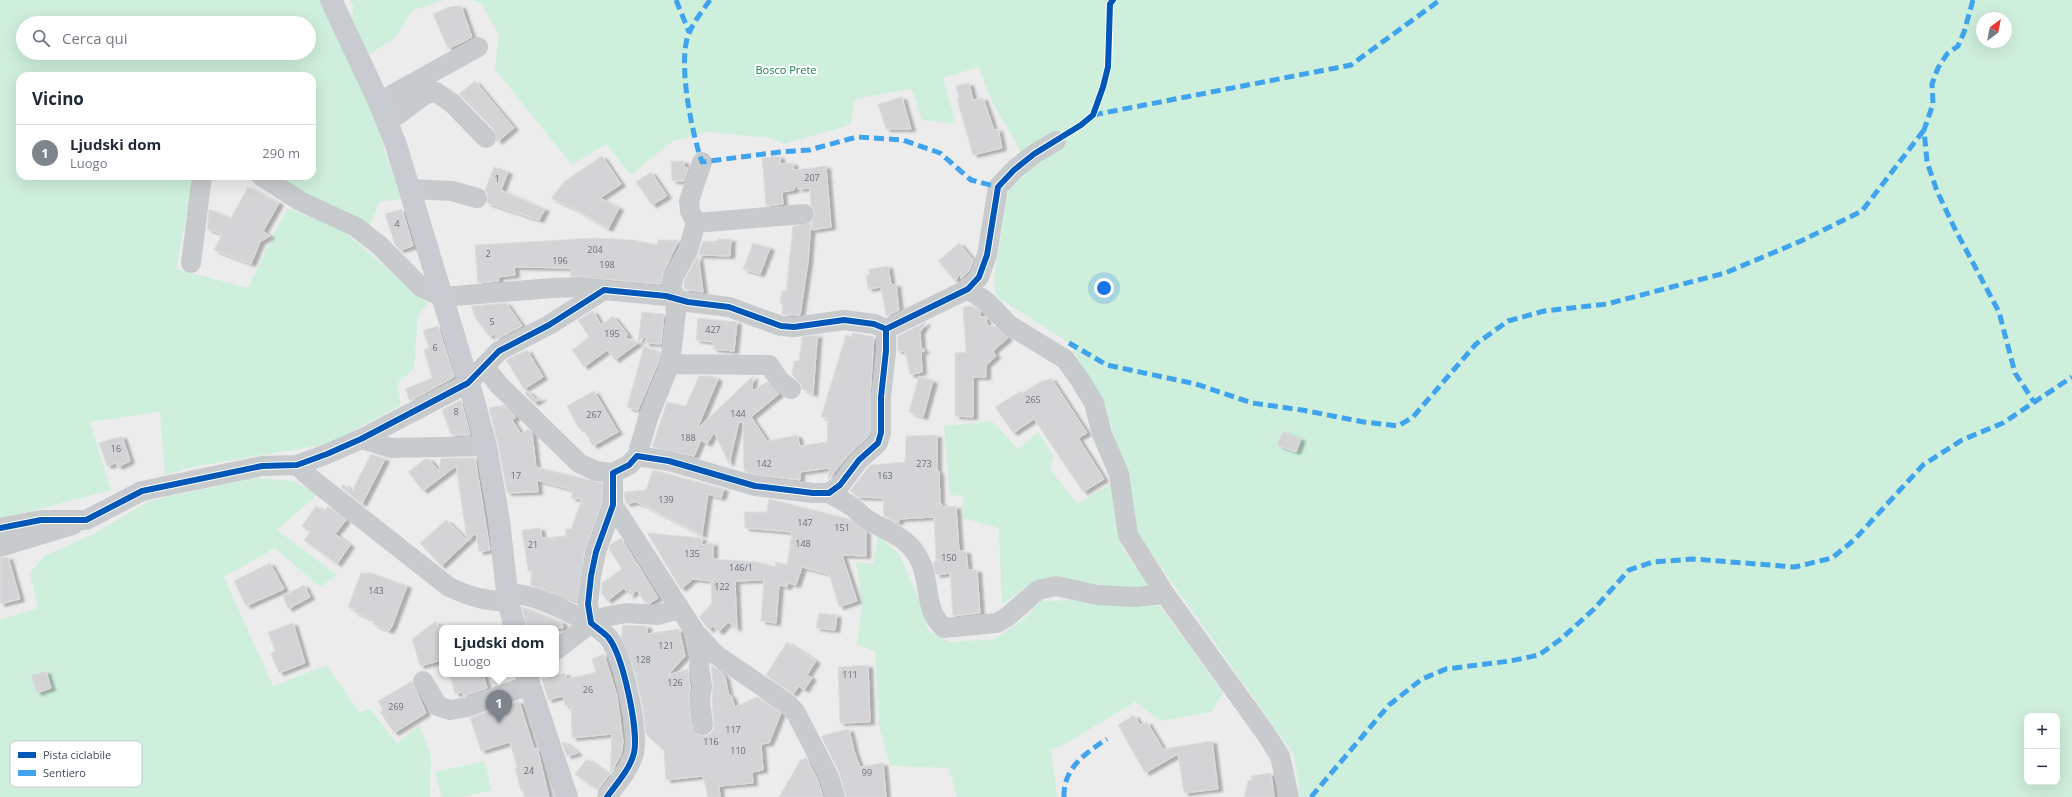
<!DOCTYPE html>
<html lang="it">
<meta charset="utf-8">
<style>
:root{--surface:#fff;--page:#f6f6f7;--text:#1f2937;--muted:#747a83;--line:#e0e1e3;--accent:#7e858d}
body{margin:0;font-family:"Open Sans",sans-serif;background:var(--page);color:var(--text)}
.controls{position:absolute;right:12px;bottom:12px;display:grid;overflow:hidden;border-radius:8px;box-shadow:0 4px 16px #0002}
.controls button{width:36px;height:36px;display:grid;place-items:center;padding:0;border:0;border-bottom:1px solid var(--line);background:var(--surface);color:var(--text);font:20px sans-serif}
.compass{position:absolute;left:1976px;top:12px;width:36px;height:36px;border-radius:50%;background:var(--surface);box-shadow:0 4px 16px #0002;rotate:32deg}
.you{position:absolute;left:1104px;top:288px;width:14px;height:14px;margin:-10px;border:3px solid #fff;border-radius:50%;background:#1a73e8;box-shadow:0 0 0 6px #1a73e833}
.badge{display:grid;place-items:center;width:26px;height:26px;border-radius:50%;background:var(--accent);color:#fff;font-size:13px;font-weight:700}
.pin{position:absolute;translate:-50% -33px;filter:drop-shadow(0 1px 2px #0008)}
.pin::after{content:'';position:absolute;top:21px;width:14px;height:12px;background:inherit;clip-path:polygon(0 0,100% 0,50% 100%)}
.popup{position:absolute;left:439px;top:625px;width:120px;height:52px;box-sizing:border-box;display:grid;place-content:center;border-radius:8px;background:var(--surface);filter:drop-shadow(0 1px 3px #0005);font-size:13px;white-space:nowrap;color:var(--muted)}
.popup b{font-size:15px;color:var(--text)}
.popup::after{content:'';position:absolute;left:50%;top:100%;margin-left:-8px;border:8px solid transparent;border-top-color:var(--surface)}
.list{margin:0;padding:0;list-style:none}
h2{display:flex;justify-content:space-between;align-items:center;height:52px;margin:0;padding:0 16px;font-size:17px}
h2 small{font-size:13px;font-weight:400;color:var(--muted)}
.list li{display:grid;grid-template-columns:26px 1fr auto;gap:12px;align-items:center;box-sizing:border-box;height:56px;padding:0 16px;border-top:1px solid var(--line)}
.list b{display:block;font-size:15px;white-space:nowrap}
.list p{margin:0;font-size:13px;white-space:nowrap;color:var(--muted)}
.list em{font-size:13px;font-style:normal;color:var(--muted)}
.icon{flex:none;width:22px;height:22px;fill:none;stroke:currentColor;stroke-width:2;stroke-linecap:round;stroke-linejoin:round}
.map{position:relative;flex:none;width:2072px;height:797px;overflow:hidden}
.search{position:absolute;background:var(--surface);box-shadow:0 4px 16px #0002;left:16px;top:16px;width:300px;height:44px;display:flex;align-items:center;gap:10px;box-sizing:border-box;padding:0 14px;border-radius:22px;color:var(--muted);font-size:15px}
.panel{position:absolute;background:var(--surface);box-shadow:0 4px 16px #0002;left:16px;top:72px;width:300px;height:108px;border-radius:12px}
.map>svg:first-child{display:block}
.green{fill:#ceefdc;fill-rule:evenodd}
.building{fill:#d4d4d7;stroke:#dededf;filter:url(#shadow)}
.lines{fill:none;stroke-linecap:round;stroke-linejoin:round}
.minor{stroke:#c8cbcd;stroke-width:20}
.secondary{stroke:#c8ccd0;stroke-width:22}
.quiet{stroke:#3fa4ed;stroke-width:5;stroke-dasharray:10 5;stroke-linecap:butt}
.cycleway-casing{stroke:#fff;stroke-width:8}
.cycleway{stroke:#0057b8;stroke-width:6}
.labels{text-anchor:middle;stroke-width:4;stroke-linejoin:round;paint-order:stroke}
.number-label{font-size:9px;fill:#68717a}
.park-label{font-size:11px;fill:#0f7f4c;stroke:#fff}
.key{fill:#fff;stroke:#c6cace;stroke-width:1}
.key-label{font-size:11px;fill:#424e5a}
</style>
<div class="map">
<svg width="2072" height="797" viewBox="0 0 2072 797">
<defs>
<filter id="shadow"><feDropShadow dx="4.5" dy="2.5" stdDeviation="1" flood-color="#0004"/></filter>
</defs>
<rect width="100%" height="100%" fill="#edecec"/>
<path class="green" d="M0 0H319L370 105 401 199 379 202 370 225 284 184 275 176H312V76H20V176H194L176 269 248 288 287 208 342 230 428 303 418 315 414 368 397 384 401 405 328 444 192 467 165 475 160 412 90 422 111 490 0 519ZM23 23H309V53H23Z
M350 0H443L412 11 395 38 368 55 352 18 354 8Z
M472 0H2072V797H1300L1294 755 1137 533 1126 472 1105 406 1069 343 996 296 994 279 1007 197 1020 150 990 98 979 67 943 78 956 124 922 120 912 89 855 99 850 125 784 144 770 138 708 132 673 141 631 175 606 144 572 165 495 69 499 35 481 3ZM1982 18H2006V42H1982ZM2027 716H2057V782H2027Z
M992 421 1018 449 1038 432 1054 457 1050 469 1077 504 1114 482 1116 523 1122 547 1150 588 1094 587 1058 578 1026 587 1002 604 999 528 962 518 963 496 950 495 944 426Z
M253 478 293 481 318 494 277 530 337 575 320 587 275 548 224 577 273 686 327 665 359 712 370 709 397 743 419 725 431 756 430 797H0V620L38 608 30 573 44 556 94 534 149 501Z
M878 535 899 554 917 595 928 630 949 642 994 639 1023 620 1041 601 1082 600 1129 606H1160L1223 693 1211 712 1160 721 1135 702 1069 742 1051 750 1057 797H957L949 768 890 766 879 725 875 651 857 645 862 601 856 562 873 564Z
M485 761 491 790 462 797H441L435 772Z"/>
<path class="building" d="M461 6 472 37 448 49 433 14 449 7Z
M475 81 514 128 497 142 494 130 459 94Z
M969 83 973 100 983 98 994 130 998 129 1002 148 973 155 957 99 959 98 956 86Z
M902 97 911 129H886L878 104Z
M602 156 621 184 600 198 619 208 608 229 573 208 551 198 565 181Z
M780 156V164L793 163 794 170 826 166 831 227 812 230V222L815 213 811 205 810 188 798 189V184L797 183 794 190 782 192 783 204 766 206 762 158Z
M671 161H684V167L688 168 684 181H672Z
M494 167 508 172 501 190 545 209 539 220 487 203 488 196 485 190Z
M651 172 667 196 652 205 636 182Z
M248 187 279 203 263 231 270 236 260 242 251 264 214 250 222 234 207 229 209 209 231 218Z
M402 209 413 246 400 250 395 245 385 214Z
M811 223 808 262 800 315H783L782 314 783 305 780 303 782 291H786L793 226Z
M594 238 634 240 657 245 658 240H679L663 273 661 284 570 276 572 268 514 267 515 275 498 277 499 281 478 283 475 245Z
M718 239H731L730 256 698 255 703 292 684 289V281L698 255 703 241H718Z
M753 243 770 248 760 274 743 269Z
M959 243 973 260 969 271 961 279V272L955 281 938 261Z
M888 266 891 285 896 284 899 310 886 316 881 287 868 289 866 275H869V269Z
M506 303 522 326 497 339 494 334 489 336 476 319 471 306Z
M972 306 980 311V317H985L988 326 993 325 1008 338 993 351 996 356 986 365V377H973V417L955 416V353L966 352 963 307Z
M593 311 601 325 613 316 627 334 626 338 638 343 615 360 607 350 584 367 572 350 589 337 578 320Z
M642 312 664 314 661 344 645 343 647 335 638 342Z
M698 318 737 322 734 351 713 349 714 342 696 340Z
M926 322 920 332 921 348 924 349V352L921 351 922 372 910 375 905 351H897L898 336Z
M438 326 454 377 410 401 405 389 432 378 424 350 429 348 423 330Z
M853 333 874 337 870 397V431L868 437 851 452 828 480 829 468 800 472V480L757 475 744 471 743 422H739L729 464 714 432 707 444 701 440 694 456 652 447 667 402 686 406 699 376H712L718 379 697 429 753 376 752 391 767 382 779 394 751 417 767 441 797 435 800 446 827 442 828 418 821 417 846 335 851 337Z
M818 335 817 340 813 394 802 389 801 384 792 375 794 361H799L802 337Z
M644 346 660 353 659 361 638 410 627 407Z
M527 350 543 377 524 389 506 360Z
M919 376 933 381 923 417 909 412Z
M1051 378 1087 433 1078 438 1104 479 1083 492 1034 419 1013 433 995 407 1021 391 1022 393 1044 380 1045 381Z
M528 391 536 399 542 398 534 403 525 394Z
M594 391 618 432 593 446 582 427 579 429 567 406Z
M461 400 470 435H451L442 410Z
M504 405 516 417 512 420 521 434 528 429 532 433 536 467 602 483V503L585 550 577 601 530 585 532 571H528L522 530 540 528 542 538 565 536 566 529H571L582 499 571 498 573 490 537 480 538 492 507 493 498 444 489 408Z
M1283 431 1301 439 1296 452 1277 445Z
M937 435V471H939L940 504H942V507L956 506 959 551H966L968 570H977L980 613 953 616 950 573 936 575 933 563 936 560 934 517 899 519V522H896L884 516 883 498 858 497 850 491 870 465 905 462 906 436Z
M122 436 130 461 118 467 116 463 107 466 99 443Z
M371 454 385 459 362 504 341 487 343 484 352 491Z
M441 458H475L490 550 479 552 476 533 441 566 420 543 446 520 467 540 456 466 423 491 408 472 425 459H429L439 472Z
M653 470 724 489 721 498 708 494 702 535 641 504 635 502 626 504 624 492 646 490Z
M769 499 849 519 866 532V556L842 555 857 601 839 607 829 574 802 567 796 585 788 583 787 587 779 585 776 623 761 621 764 580 735 581 737 629 728 622 719 632 712 626 709 630 699 617 712 603 711 581 693 579 681 589 647 533 702 538V545L713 543V559L758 562 775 567 776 562 787 565 792 532 745 528 744 512H767Z
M316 506 324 512 328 506 346 520 335 534 350 545 337 564 304 540 310 532 302 526Z
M621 538 658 598 650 603H645L637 590 629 596 630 589 626 591 624 588 607 601 601 592 602 583 622 569 609 549 611 544Z
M8 557 20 599 0 604V558Z
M270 563 284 589 246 606 234 581Z
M368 572 407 586 392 626 389 631 373 624 374 620 354 612V609L348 607 361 573 367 574Z
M304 585 310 597 288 609 283 596Z
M522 607 562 622 563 628H527Z
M819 613 837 615 835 630 816 628Z
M436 621 437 626H442V660L420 666 412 639Z
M293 623 305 663 279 673 271 654 275 651 268 632Z
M623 625 647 626V634L679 629 685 656 668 675 688 669 690 686 689 702 692 726 698 735 705 736 710 734 714 729 712 701 713 684 711 665 722 673 725 677 729 696 731 695 735 707 757 697 781 713 769 743 761 744 763 770 752 772 753 783 719 786 720 797H708L703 776 666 780 664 751 646 734 643 709 635 673 621 637Z
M787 642 816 661 807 675 812 678 804 690 799 686 793 694 766 675Z
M604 654 617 696 623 742 621 755 610 774 612 734 572 738 571 705 565 706 563 696 548 700 542 679 565 673 567 679 596 672 592 659Z
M868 665 870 722 840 723 838 667Z
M46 671 51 688 37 693 31 675Z
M450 674H483L487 688 464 696 462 692 455 694Z
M412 681 426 713 394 733 380 712 383 710 378 701Z
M519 701 534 749 537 748 538 751 549 797H525L523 791H521L515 768 517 767 510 742 481 751 470 718Z
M1134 715 1140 725 1147 722 1163 749 1212 741 1218 789 1184 793 1178 754 1145 773 1118 725Z
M849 729 854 751 860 767 883 763 886 797H846L839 772 821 736Z
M564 742 578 753 567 756 562 743Z
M806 757 818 781 823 797H779L801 759 803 760Z
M587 759 609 775 598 790 575 774Z
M1271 773 1274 797H1244L1248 781 1252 780 1251 776Z"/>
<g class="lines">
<path class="minor" d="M379 102 478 47
M388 122 426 94 436 92 452 103 486 138
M261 176 300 201 356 227 379 245 421 287 442 297 553 288 579 287 604 290
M410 189 452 191 477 198
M696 223 804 214
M191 263 202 176
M968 289 987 302 1009 325 1065 359 1080 380 1094 403 1102 434 1119 474 1128 535 1165 594
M670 364 769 365 780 381 791 389
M484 366 498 384 579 463 596 471 613 473
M361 439 391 448 486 446
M637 456 649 415 670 364 676 312 672 287 673 278 688 250 696 223 690 211 689 201 702 162
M297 465 313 480 449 587C469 596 486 602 508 601
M829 493C836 497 844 501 851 506 856 509 860 514 865 518 886 532 910 536 921 563 931 586 924 611 944 628L997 623 1007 617 1038 590 1056 586 1097 595 1136 597 1165 594 1266 734 1280 756 1289 797
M613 505 695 632 715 654 788 704 796 713 829 777 835 797
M0 528 41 520H86L142 491 262 466 297 465 327 454 361 439 468 383 499 351 549 325 604 290 666 296 688 302 729 307 781 326 794 327 844 320 874 324 886 329 968 289 979 277 987 255 998 187 1014 170 1034 154 1056 141
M0 547 73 525
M507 593C533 593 568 612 591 623
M695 632 700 657 699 667 702 686 700 701 703 725
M556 650 591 623 604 617 627 613 657 615 680 609
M423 681 438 706 450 710 467 707 530 685
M607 797C617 783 630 769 634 753 639 731 623 655 608 637 603 632 597 628 591 623L588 604 591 576 596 552 613 505V473L629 465 637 456 669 461 755 486 813 493H829L840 485 859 460 878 443 881 433V397L886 351V329"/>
<path class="secondary" d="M331 0 379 102 396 145 474 401 486 446 499 520 508 601 515 628
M526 674 567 797"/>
<path class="quiet" d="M676 0 689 32
M710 0C703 10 695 20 690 31 676 58 692 134 702 162L780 152 809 150 857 137 903 140 940 153 971 180 998 187
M1973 0 1964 32 1958 46 1947 54 1938 68 1932 84 1933 104 1924 130 1927 162 1937 191 1954 227 1999 312 2015 373 2034 402
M1093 115 1351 65 1440 0
M1069 343 1107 365 1196 384 1252 403 1302 410 1364 422 1398 426 1413 417 1476 344 1508 321 1544 311 1607 304 1725 273 1801 241 1862 211 1924 130
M1064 797C1063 769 1085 753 1107 739
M1311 797 1389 705 1422 679 1446 669 1510 661 1539 655 1561 639 1594 609 1629 570 1653 562 1693 559 1795 567 1832 558 1854 540 1923 465 1962 440 2003 423 2072 377"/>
<g class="cycleway-casing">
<path id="cycleway" d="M0 528 41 520H86L142 491 262 466 297 465 327 454 361 439 468 383 499 351 549 325 604 290 666 296 688 302 729 307 781 326 794 327 844 320 874 324 886 329 968 289 979 277 987 255 998 187 1014 170 1034 154 1081 125 1093 115 1103 87 1108 67 1110 4 1113 0
M607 797C617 783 630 769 634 753 639 731 623 655 608 637 603 632 597 628 591 623L588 604 591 576 596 552 613 505V473L629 465 637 456 669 461 755 486 813 493H829L840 485 859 460 878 443 881 433V397L886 351V329"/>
</g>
<use href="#cycleway" class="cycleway"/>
</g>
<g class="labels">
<g class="number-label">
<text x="812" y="181">207</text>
<text x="497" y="182">1</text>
<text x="397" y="227">4</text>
<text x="595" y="253">204</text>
<text x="488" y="257">2</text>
<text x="560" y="264">196</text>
<text x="607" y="268">198</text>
<text x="492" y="325">5</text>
<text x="713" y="333">427</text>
<text x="612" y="337">195</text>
<text x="435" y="351">6</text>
<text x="1033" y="403">265</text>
<text x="456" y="415">8</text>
<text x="738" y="417">144</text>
<text x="594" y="418">267</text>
<text x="688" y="441">188</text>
<text x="116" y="452">16</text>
<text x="764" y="467">142</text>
<text x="924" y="467">273</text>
<text x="516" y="479">17</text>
<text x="885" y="479">163</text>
<text x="666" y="503">139</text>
<text x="805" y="526">147</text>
<text x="842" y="531">151</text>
<text x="803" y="547">148</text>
<text x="533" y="548">21</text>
<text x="692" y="557">135</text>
<text x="949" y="561">150</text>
<text x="741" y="571">146/1</text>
<text x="722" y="590">122</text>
<text x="376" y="594">143</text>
<text x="666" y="649">121</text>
<text x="643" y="663">128</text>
<text x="850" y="678">111</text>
<text x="675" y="686">126</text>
<text x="588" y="693">26</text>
<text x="396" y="710">269</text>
<text x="733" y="733">117</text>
<text x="711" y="745">116</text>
<text x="738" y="754">110</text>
<text x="529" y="774">24</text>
<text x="867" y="776">99</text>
</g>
<g class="park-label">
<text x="786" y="74">Bosco Prete</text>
</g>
</g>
<rect x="10" y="741" width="132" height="46" rx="6" class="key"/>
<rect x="18" y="752" width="18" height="6" fill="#0057b8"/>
<rect x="18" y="770" width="18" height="6" fill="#3fa4ed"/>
<g class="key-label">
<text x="43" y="759">Pista ciclabile</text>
<text x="43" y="777">Sentiero</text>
</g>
</svg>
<div class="controls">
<button>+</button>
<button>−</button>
</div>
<svg class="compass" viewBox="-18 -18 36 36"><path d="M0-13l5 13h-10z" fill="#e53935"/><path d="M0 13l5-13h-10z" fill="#747a83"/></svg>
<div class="you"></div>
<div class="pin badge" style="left:499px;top:723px">1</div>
<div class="popup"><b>Ljudski dom</b>Luogo</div>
<div class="search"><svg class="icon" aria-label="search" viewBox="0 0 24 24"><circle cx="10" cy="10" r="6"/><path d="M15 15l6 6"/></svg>Cerca qui</div>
<section class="panel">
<h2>Vicino<small></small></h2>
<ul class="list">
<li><span class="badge">1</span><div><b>Ljudski dom</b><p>Luogo</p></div><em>290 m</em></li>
</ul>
</section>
</div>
